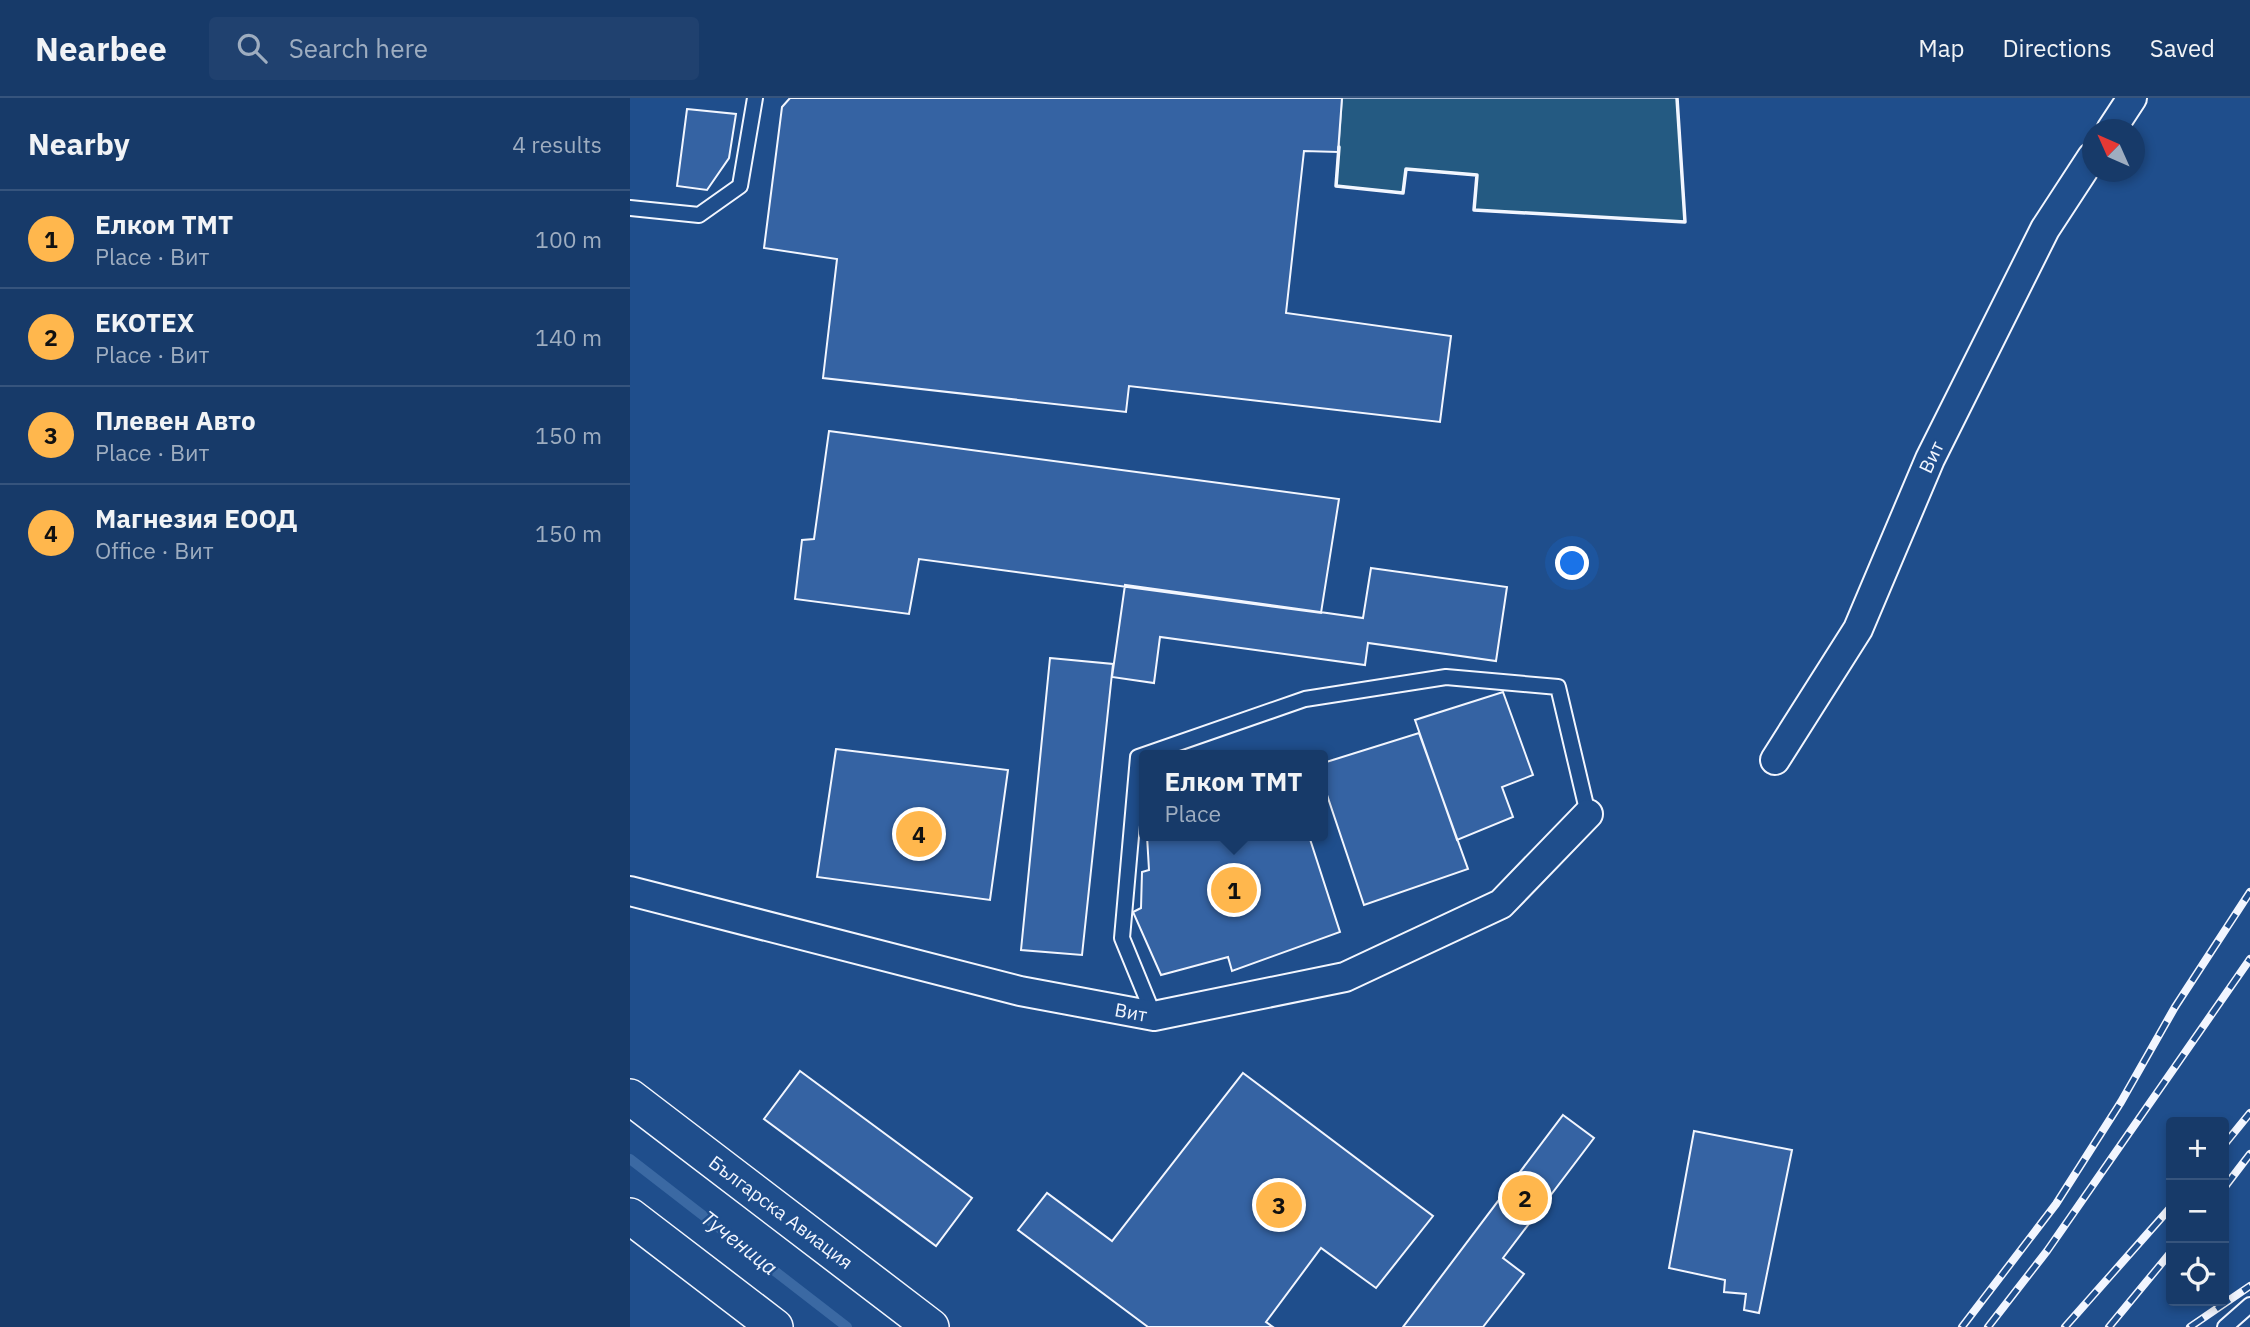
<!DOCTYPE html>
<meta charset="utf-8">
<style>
:root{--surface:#173a69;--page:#20416f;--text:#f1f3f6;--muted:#9eadc0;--line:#36547d;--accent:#ffb74d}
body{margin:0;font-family:"IBM Plex Sans",sans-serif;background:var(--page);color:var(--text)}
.controls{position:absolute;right:21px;bottom:21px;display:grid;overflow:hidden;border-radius:7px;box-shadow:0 4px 10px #0003}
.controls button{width:63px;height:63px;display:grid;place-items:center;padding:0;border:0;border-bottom:2px solid var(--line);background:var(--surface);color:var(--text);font:35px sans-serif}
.compass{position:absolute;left:1452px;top:21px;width:63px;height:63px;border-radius:50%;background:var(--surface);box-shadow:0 4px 10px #0003;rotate:315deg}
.you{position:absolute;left:943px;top:466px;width:24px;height:24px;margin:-18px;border:5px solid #fff;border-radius:50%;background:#1a73e8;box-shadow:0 0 0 10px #1a73e833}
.badge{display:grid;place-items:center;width:46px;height:46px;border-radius:50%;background:var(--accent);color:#111;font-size:23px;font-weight:700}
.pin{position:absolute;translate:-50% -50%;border:4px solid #fff;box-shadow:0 2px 7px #0006}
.popup{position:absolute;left:509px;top:652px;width:189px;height:91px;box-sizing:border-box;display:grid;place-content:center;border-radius:7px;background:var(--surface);filter:drop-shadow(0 2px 5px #0005);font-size:23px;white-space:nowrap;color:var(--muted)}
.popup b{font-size:26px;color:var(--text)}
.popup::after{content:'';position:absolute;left:50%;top:100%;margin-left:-14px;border:14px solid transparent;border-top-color:var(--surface)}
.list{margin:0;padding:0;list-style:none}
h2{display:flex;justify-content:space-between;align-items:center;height:91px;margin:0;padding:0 28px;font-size:30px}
h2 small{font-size:23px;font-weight:400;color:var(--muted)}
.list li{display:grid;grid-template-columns:46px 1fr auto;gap:21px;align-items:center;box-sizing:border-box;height:98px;padding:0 28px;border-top:2px solid var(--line)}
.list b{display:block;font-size:26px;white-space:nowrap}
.list p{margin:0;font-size:23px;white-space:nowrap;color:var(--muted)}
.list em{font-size:23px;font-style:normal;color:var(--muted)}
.icon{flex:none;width:38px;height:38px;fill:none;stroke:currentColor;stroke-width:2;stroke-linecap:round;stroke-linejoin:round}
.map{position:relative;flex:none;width:1620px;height:1229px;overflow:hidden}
header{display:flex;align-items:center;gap:42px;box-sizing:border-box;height:98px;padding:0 35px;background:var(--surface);border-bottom:2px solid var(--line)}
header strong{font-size:33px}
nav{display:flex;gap:38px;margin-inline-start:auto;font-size:24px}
.search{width:490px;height:63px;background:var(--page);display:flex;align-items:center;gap:18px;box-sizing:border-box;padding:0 24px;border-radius:7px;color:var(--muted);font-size:26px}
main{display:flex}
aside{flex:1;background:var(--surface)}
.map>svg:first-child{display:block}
.green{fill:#245a82;stroke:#a8bbd7;stroke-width:2}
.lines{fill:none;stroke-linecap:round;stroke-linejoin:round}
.stream{stroke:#3b69a3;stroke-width:10}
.building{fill:#3563a3;stroke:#f2f6ff;stroke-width:2}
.service-casing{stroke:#f2f6ff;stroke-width:18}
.minor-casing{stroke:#f2f6ff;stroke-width:32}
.tertiary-casing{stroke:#f2f6ff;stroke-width:38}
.service{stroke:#1f4e8c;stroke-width:14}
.minor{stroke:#1f4e8c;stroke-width:28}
.tertiary{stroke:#1f4e8c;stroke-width:35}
.rail-casing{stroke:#f2f6ff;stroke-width:8}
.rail{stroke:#1f4e8c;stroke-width:5;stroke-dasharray:16;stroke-linecap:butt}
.wall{stroke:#f2f6ff;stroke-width:3.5}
.labels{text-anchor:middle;stroke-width:5;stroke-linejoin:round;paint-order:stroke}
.street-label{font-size:19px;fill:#f2f6ff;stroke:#1f4e8c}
.water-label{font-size:21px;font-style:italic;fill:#f2f6ff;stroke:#1f4e8c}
</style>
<header>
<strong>Nearbee</strong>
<div class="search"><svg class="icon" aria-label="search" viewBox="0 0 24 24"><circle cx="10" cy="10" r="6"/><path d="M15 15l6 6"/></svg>Search here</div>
<nav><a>Map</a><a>Directions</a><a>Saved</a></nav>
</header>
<main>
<aside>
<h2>Nearby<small>4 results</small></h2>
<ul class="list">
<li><span class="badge">1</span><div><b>Елком ТМТ</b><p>Place · Вит</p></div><em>100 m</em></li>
<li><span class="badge">2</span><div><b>EKOTEX</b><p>Place · Вит</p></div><em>140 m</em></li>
<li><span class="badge">3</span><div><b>Плевен Авто</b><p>Place · Вит</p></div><em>150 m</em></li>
<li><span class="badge">4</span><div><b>Магнезия ЕООД</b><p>Office · Вит</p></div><em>150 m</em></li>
</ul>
</aside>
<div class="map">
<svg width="1620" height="1229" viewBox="0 0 1620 1229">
<rect width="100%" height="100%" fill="#1f4e8c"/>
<path class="green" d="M712 0H1047L1055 124 844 112 847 77 776 71 773 95 706 88Z"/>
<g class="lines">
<path class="stream" d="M0 1061 217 1229"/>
</g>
<path class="building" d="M160 0H712L708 54 674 53 656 215 821 238 810 324 499 288 496 314 193 280 207 161 134 150 152 9Z
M57 11 106 16 99 60 77 92 47 88Z
M199 333 709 401 691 515 289 461 279 516 165 501 172 442 184 441Z
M741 470 877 489 866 563 738 545 735 567 530 539 524 585 482 579 495 487 733 520Z
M420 560 483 566 452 857 391 852Z
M873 594 903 677 872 689 883 719 827 742 785 622Z
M789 635 838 771 734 807 693 685V665Z
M206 651 378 672 360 802 187 779Z
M517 738H679L710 834 602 873 598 859 531 877 503 814 511 810 512 774 519 772Z
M170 973 342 1100 306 1148 134 1021Z
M613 975 803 1118 746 1190 691 1150 636 1224 643 1229H518L388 1132 417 1095 482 1143Z
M933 1017 964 1040 873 1160 894 1176 853 1229H773Z
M1064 1033 1162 1052 1129 1215 1114 1212 1116 1196 1094 1194 1095 1182 1039 1170Z"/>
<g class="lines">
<g class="service-casing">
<path id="service" d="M0 110 69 117 110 88 125 0
M524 918 492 840 508 659 675 601 816 579 928 589 958 716
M1595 1229 1620 1207"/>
</g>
<g class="minor-casing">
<path id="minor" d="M1481 32 1502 0
M1145 662 1228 531 1300 361 1415 131 1462 59
M0 793 390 893 524 918 715 879 871 806 958 716"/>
</g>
<g class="tertiary-casing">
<path id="tertiary" d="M0 999 301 1229
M0 1118 145 1229"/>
</g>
<use href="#service" class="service"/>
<use href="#minor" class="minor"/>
<use href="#tertiary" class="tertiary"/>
<g class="rail-casing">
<path id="rail" d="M1594 1047 1620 1015
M1594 1090 1620 1056
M1332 1229 1426 1106 1491 1004 1545 909 1620 794
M1358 1229 1417 1153 1620 861
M1435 1229 1541 1109
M1479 1229 1541 1154
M1560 1229 1620 1188"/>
</g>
<use href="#rail" class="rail"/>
<path class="wall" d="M709 49 706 88 773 95 776 71 847 77 844 112 1055 124 1047 0"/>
</g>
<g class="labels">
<g class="street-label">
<text transform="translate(1301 359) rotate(-65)" y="7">Вит</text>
<text transform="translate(501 914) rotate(10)" y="7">Вит</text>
<text transform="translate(151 1114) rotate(37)" y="7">Българска Авиация</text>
</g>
<g class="water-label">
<text transform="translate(109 1145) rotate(38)" y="7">Тученица</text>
</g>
</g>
</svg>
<div class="controls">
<button>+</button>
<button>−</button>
<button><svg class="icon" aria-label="locate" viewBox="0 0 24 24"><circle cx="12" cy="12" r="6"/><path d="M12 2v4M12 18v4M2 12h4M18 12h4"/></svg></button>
</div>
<svg class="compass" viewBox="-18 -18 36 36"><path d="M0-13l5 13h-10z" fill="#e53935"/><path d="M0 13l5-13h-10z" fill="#9eadc0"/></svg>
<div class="you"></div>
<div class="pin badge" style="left:604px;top:792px">1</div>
<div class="popup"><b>Елком ТМТ</b>Place</div>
<div class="pin badge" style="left:895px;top:1100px">2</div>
<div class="pin badge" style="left:649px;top:1107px">3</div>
<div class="pin badge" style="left:289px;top:736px">4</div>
</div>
</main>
